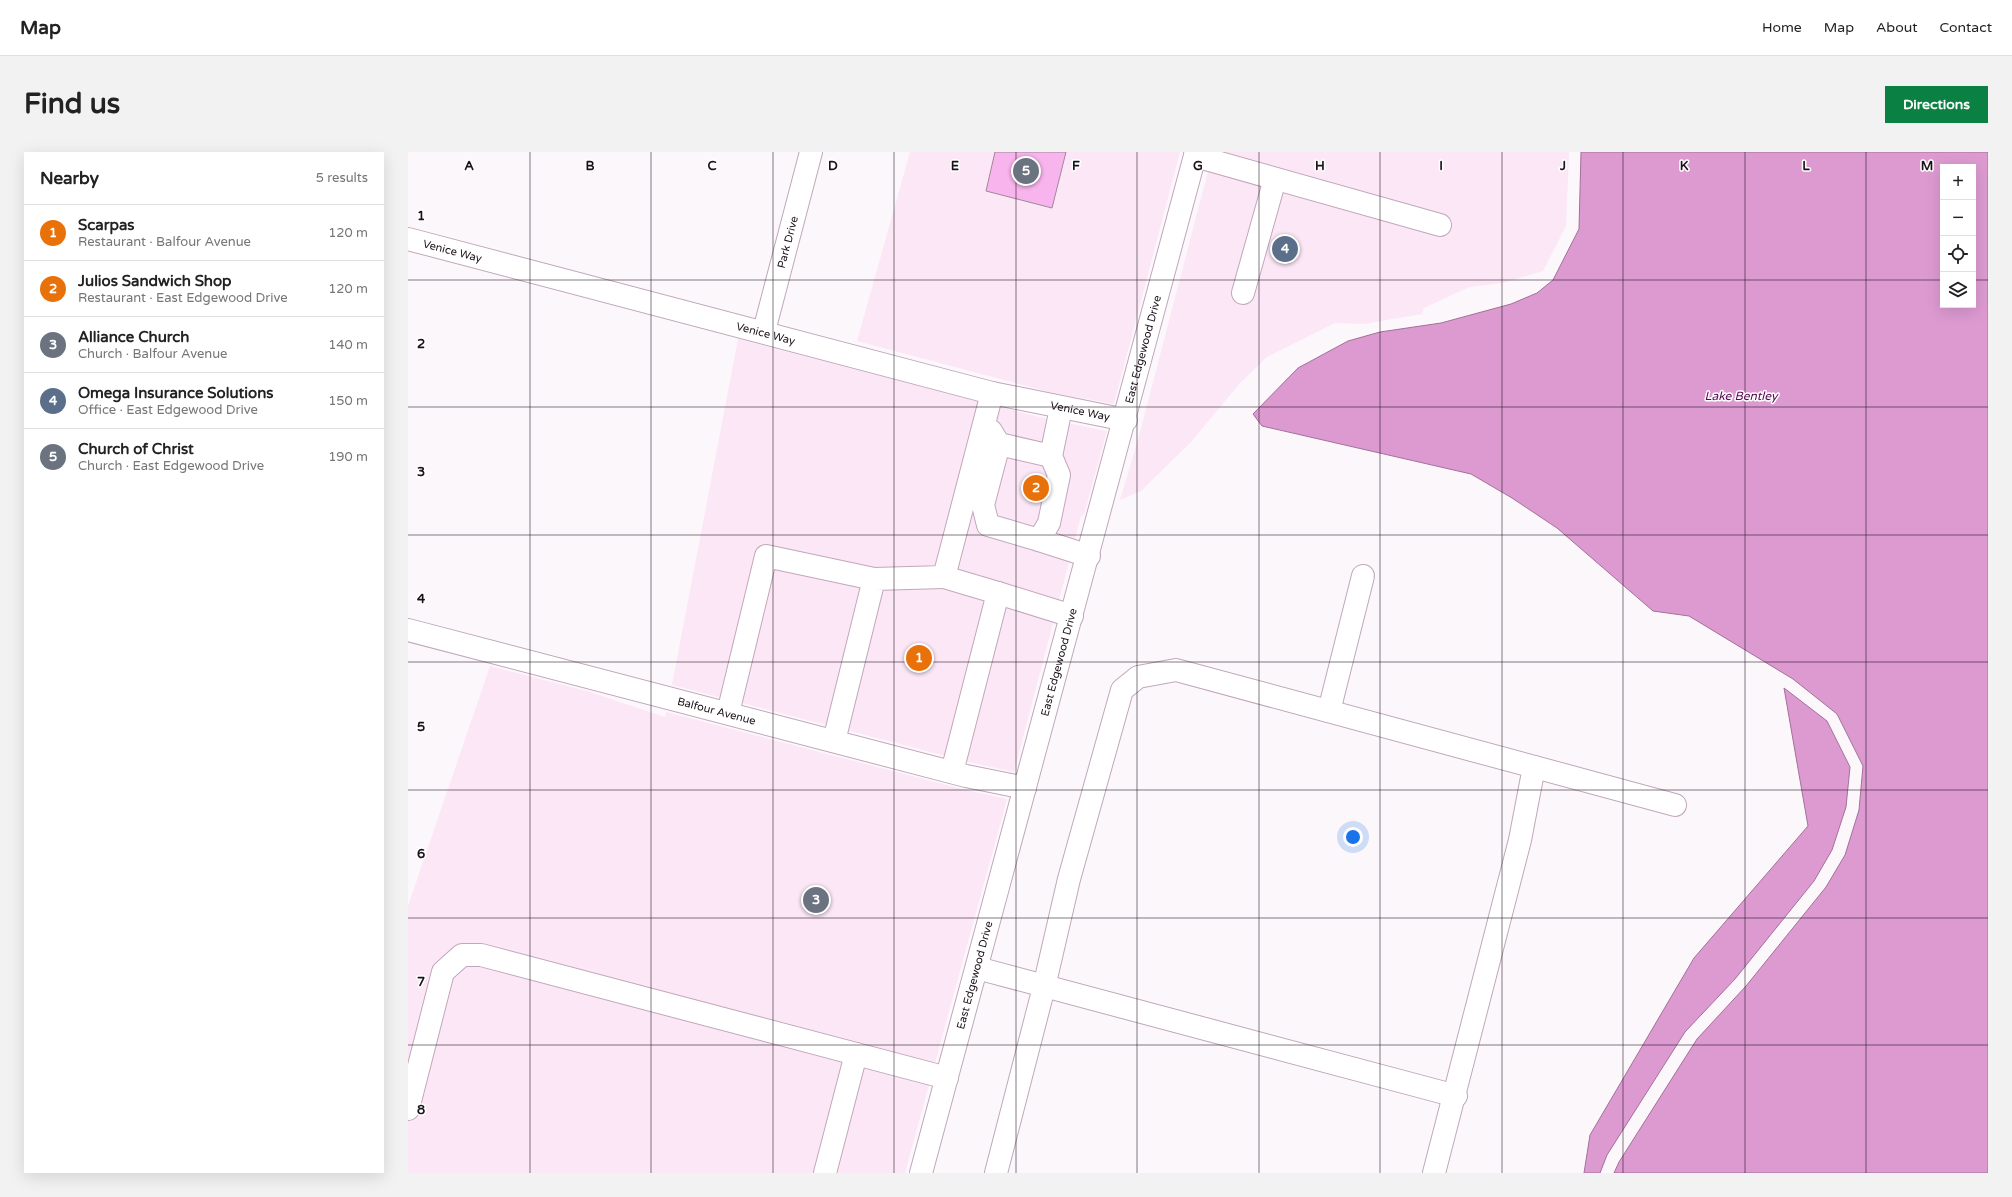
<!DOCTYPE html>
<meta charset="utf-8">
<style>
:root{--surface:#fff;--page:#f2f2f2;--text:#222;--muted:#767676;--line:#e0e0e0;--accent:#0b8043}
body{margin:0;font-family:"Varela Round",sans-serif;background:var(--page);color:var(--text)}
.controls{position:absolute;right:12px;top:12px;display:grid;overflow:hidden;border-radius:0px;box-shadow:0 4px 16px #0002}
.controls button{width:36px;height:36px;display:grid;place-items:center;padding:0;border:0;border-bottom:1px solid var(--line);background:var(--surface);color:var(--text);font:20px sans-serif}
.you{position:absolute;left:945px;top:685px;width:14px;height:14px;margin:-10px;border:3px solid #fff;border-radius:50%;background:#1a73e8;box-shadow:0 0 0 6px #1a73e833}
.badge{display:grid;place-items:center;width:26px;height:26px;border-radius:50%;background:var(--accent);color:#fff;font-size:13px;font-weight:700}
.pin{position:absolute;translate:-50% -50%;border:2px solid #fff;box-shadow:0 1px 4px #0006}
.list{margin:0;padding:0;list-style:none}
h2{display:flex;justify-content:space-between;align-items:center;height:52px;margin:0;padding:0 16px;font-size:17px}
h2 small{font-size:13px;font-weight:400;color:var(--muted)}
.list li{display:grid;grid-template-columns:26px 1fr auto;gap:12px;align-items:center;box-sizing:border-box;height:56px;padding:0 16px;border-top:1px solid var(--line)}
.list b{display:block;font-size:15px;white-space:nowrap}
.list p{margin:0;font-size:13px;white-space:nowrap;color:var(--muted)}
.list em{font-size:13px;font-style:normal;color:var(--muted)}
.icon{flex:none;width:22px;height:22px;fill:none;stroke:currentColor;stroke-width:2;stroke-linecap:round;stroke-linejoin:round}
.map{position:relative;flex:none;width:1580px;height:1021px;overflow:hidden;border-radius:0px}
header{display:flex;align-items:center;gap:24px;box-sizing:border-box;height:56px;padding:0 20px;background:var(--surface);border-bottom:1px solid var(--line)}
header strong{font-size:19px}
nav{display:flex;gap:22px;margin-inline-start:auto;font-size:14px}
.intro{display:flex;align-items:center;justify-content:space-between;box-sizing:border-box;height:96px;padding:0 24px}
h1{margin:0;font-size:28px}
.button{padding:10px 18px;border-radius:0px;background:var(--accent);color:#fff;font-size:14px;font-weight:700}
main{display:flex;gap:24px;padding:0 24px}
aside{flex:1;background:var(--surface);border-radius:0px;box-shadow:0 4px 16px #0002}
.map>svg:first-child{display:block}
.built{fill:#fce7f7}
.water{fill:#dc9ad1;stroke:#a2719a;fill-rule:evenodd}
.building{fill:#f8b4ec;stroke:#a0879b}
.lines{fill:none;stroke-linecap:round;stroke-linejoin:round}
.minor-casing{stroke:#c1a7bb;stroke-width:24}
.minor{stroke:#fff;stroke-width:22}
.grid{fill:none;stroke:#1b1119;stroke-width:1;stroke-opacity:0.55}
.labels{text-anchor:middle;stroke-width:3;stroke-linejoin:round;paint-order:stroke}
.street-label{font-size:11px;fill:#1b1119;stroke:#fff}
.water-label{font-size:12px;font-style:italic;fill:#570650;stroke:#fff}
.grid-label{font-size:13px;text-anchor:middle;font-weight:bold;fill:#1b1119;stroke:#fff;stroke-width:3;stroke-linejoin:round;paint-order:stroke}
</style>
<header>
<strong>Map</strong>
<nav><a>Home</a><a>Map</a><a>About</a><a>Contact</a></nav>
</header>
<div class="intro"><h1>Find us</h1><a class="button">Directions</a></div>
<main>
<aside>
<h2>Nearby<small>5 results</small></h2>
<ul class="list">
<li><span class="badge" style="background:#e8710a">1</span><div><b>Scarpas</b><p>Restaurant · Balfour Avenue</p></div><em>120 m</em></li>
<li><span class="badge" style="background:#e8710a">2</span><div><b>Julios Sandwich Shop</b><p>Restaurant · East Edgewood Drive</p></div><em>120 m</em></li>
<li><span class="badge" style="background:#6b7280">3</span><div><b>Alliance Church</b><p>Church · Balfour Avenue</p></div><em>140 m</em></li>
<li><span class="badge" style="background:#5c6f8a">4</span><div><b>Omega Insurance Solutions</b><p>Office · East Edgewood Drive</p></div><em>150 m</em></li>
<li><span class="badge" style="background:#6b7280">5</span><div><b>Church of Christ</b><p>Church · East Edgewood Drive</p></div><em>190 m</em></li>
</ul>
</aside>
<div class="map">
<svg width="1580" height="1021" viewBox="0 0 1580 1021">
<rect width="100%" height="100%" fill="#fcf7fb"/>
<path class="built" d="M502 0H772L706 252 641 240 449 189Z
M805 0H1161L1158 74 1135 119 1095 131 1061 135 1016 156 1014 162 956 172 927 171 859 205 832 231 783 290 733 339 712 348 731 284Z
M330 187 635 266 699 279 676 363 673 364 606 620 561 610 264 533Z
M82 514 179 539 257 565 258 560 554 637 599 647 497 1021H0V754Z"/>
<path class="water" d="M1173 0H1580V1021H1206L1211 1010 1289 887 1338 834 1418 735 1437 703 1451 658 1455 614 1429 562 1385 527 1281 464 1245 459 1149 376 1104 346 1063 322 854 274 845 262 890 216 940 189 972 180 1033 171 1103 152 1129 141 1145 128 1171 77ZM1535 15H1565V153H1535Z
M1376 536 1419 569 1442 615 1438 655 1424 698 1406 729 1327 827 1277 880 1199 1003 1192 1021H1176L1182 983 1286 806 1400 674Z"/>
<path class="building" d="M587 0H658L644 56 578 39Z"/>
<g class="lines">
<g class="minor-casing">
<g id="minor">
<path d="M787 4 1032 73"/>
<path id="s1" d="M0 87 584 241 718 268"/>
<path d="M835 141 867 27"/>
<path id="s2" d="M356 179 403 0"/>
<path d="M583 279 591 292 643 304"/>
<path d="M591 292 575 353 580 373 631 388 641 371 651 323 643 304 653 256"/>
<path d="M631 388 681 404"/>
<path d="M536 425 590 441 544 620"/>
<path d="M590 441 664 464"/>
<path id="s3" d="M0 478 558 624 617 636"/>
<path d="M921 559 955 424"/>
<path d="M320 561 358 404 466 427"/>
<path d="M426 589 466 427 536 425 584 241"/>
<path d="M569 816 1048 944"/>
<path d="M0 957 35 820 54 803H73L539 926"/>
<path d="M417 1021 448 902"/>
<path id="s4" d="M513 1021 788 0"/>
<path d="M588 1021 636 835 661 727 714 538 730 525 768 518 1267 653"/>
<path d="M1026 1021 1112 688 1126 615"/>
</g>
</g>
<use href="#minor" class="minor"/>
</g>
<path class="grid" d="M122 0V1021M243 0V1021M365 0V1021M486 0V1021M608 0V1021M729 0V1021M851 0V1021M972 0V1021M1094 0V1021M1215 0V1021M1337 0V1021M1458 0V1021M0 128H1535M1565 128H1580M0 255H1580M0 383H1580M0 510H1580M0 638H1580M0 766H1580M0 893H1580"/>
<g class="labels">
<g class="street-label">
<text dy="4" stroke="none"><textPath href="#s2" startOffset="92">Park Drive</textPath></text>
<text dy="4" stroke="none"><textPath href="#s1" startOffset="46">Venice Way</textPath></text>
<text dy="4" stroke="none"><textPath href="#s1" startOffset="370">Venice Way</textPath></text>
<text dy="4" stroke="none"><textPath href="#s4" startOffset="853">East Edgewood Drive</textPath></text>
<text dy="4" stroke="none"><textPath href="#s1" startOffset="694">Venice Way</textPath></text>
<text dy="4" stroke="none"><textPath href="#s4" startOffset="529">East Edgewood Drive</textPath></text>
<text dy="4" stroke="none"><textPath href="#s3" startOffset="319">Balfour Avenue</textPath></text>
<text dy="4" stroke="none"><textPath href="#s4" startOffset="205">East Edgewood Drive</textPath></text>
</g>
<g class="water-label">
<text x="1333" y="248">Lake Bentley</text>
</g>
</g>
<g class="grid-label">
<text x="61" y="18">A</text>
<text x="182" y="18">B</text>
<text x="304" y="18">C</text>
<text x="425" y="18">D</text>
<text x="547" y="18">E</text>
<text x="668" y="18">F</text>
<text x="790" y="18">G</text>
<text x="912" y="18">H</text>
<text x="1033" y="18">I</text>
<text x="1155" y="18">J</text>
<text x="1276" y="18">K</text>
<text x="1398" y="18">L</text>
<text x="1519" y="18">M</text>
<text x="13" y="68">1</text>
<text x="13" y="196">2</text>
<text x="13" y="324">3</text>
<text x="13" y="451">4</text>
<text x="13" y="579">5</text>
<text x="13" y="706">6</text>
<text x="13" y="834">7</text>
<text x="13" y="962">8</text>
</g>
</svg>
<div class="controls">
<button>+</button>
<button>−</button>
<button><svg class="icon" aria-label="locate" viewBox="0 0 24 24"><circle cx="12" cy="12" r="6"/><path d="M12 2v4M12 18v4M2 12h4M18 12h4"/></svg></button>
<button><svg class="icon" aria-label="layers" viewBox="0 0 24 24"><path d="M12 4l9 5-9 5-9-5zM3 14l9 5 9-5"/></svg></button>
</div>
<div class="you"></div>
<div class="pin badge" style="left:511px;top:506px;background:#e8710a">1</div>
<div class="pin badge" style="left:628px;top:336px;background:#e8710a">2</div>
<div class="pin badge" style="left:408px;top:748px;background:#6b7280">3</div>
<div class="pin badge" style="left:877px;top:97px;background:#5c6f8a">4</div>
<div class="pin badge" style="left:618px;top:19px;background:#6b7280">5</div>
</div>
</main>
